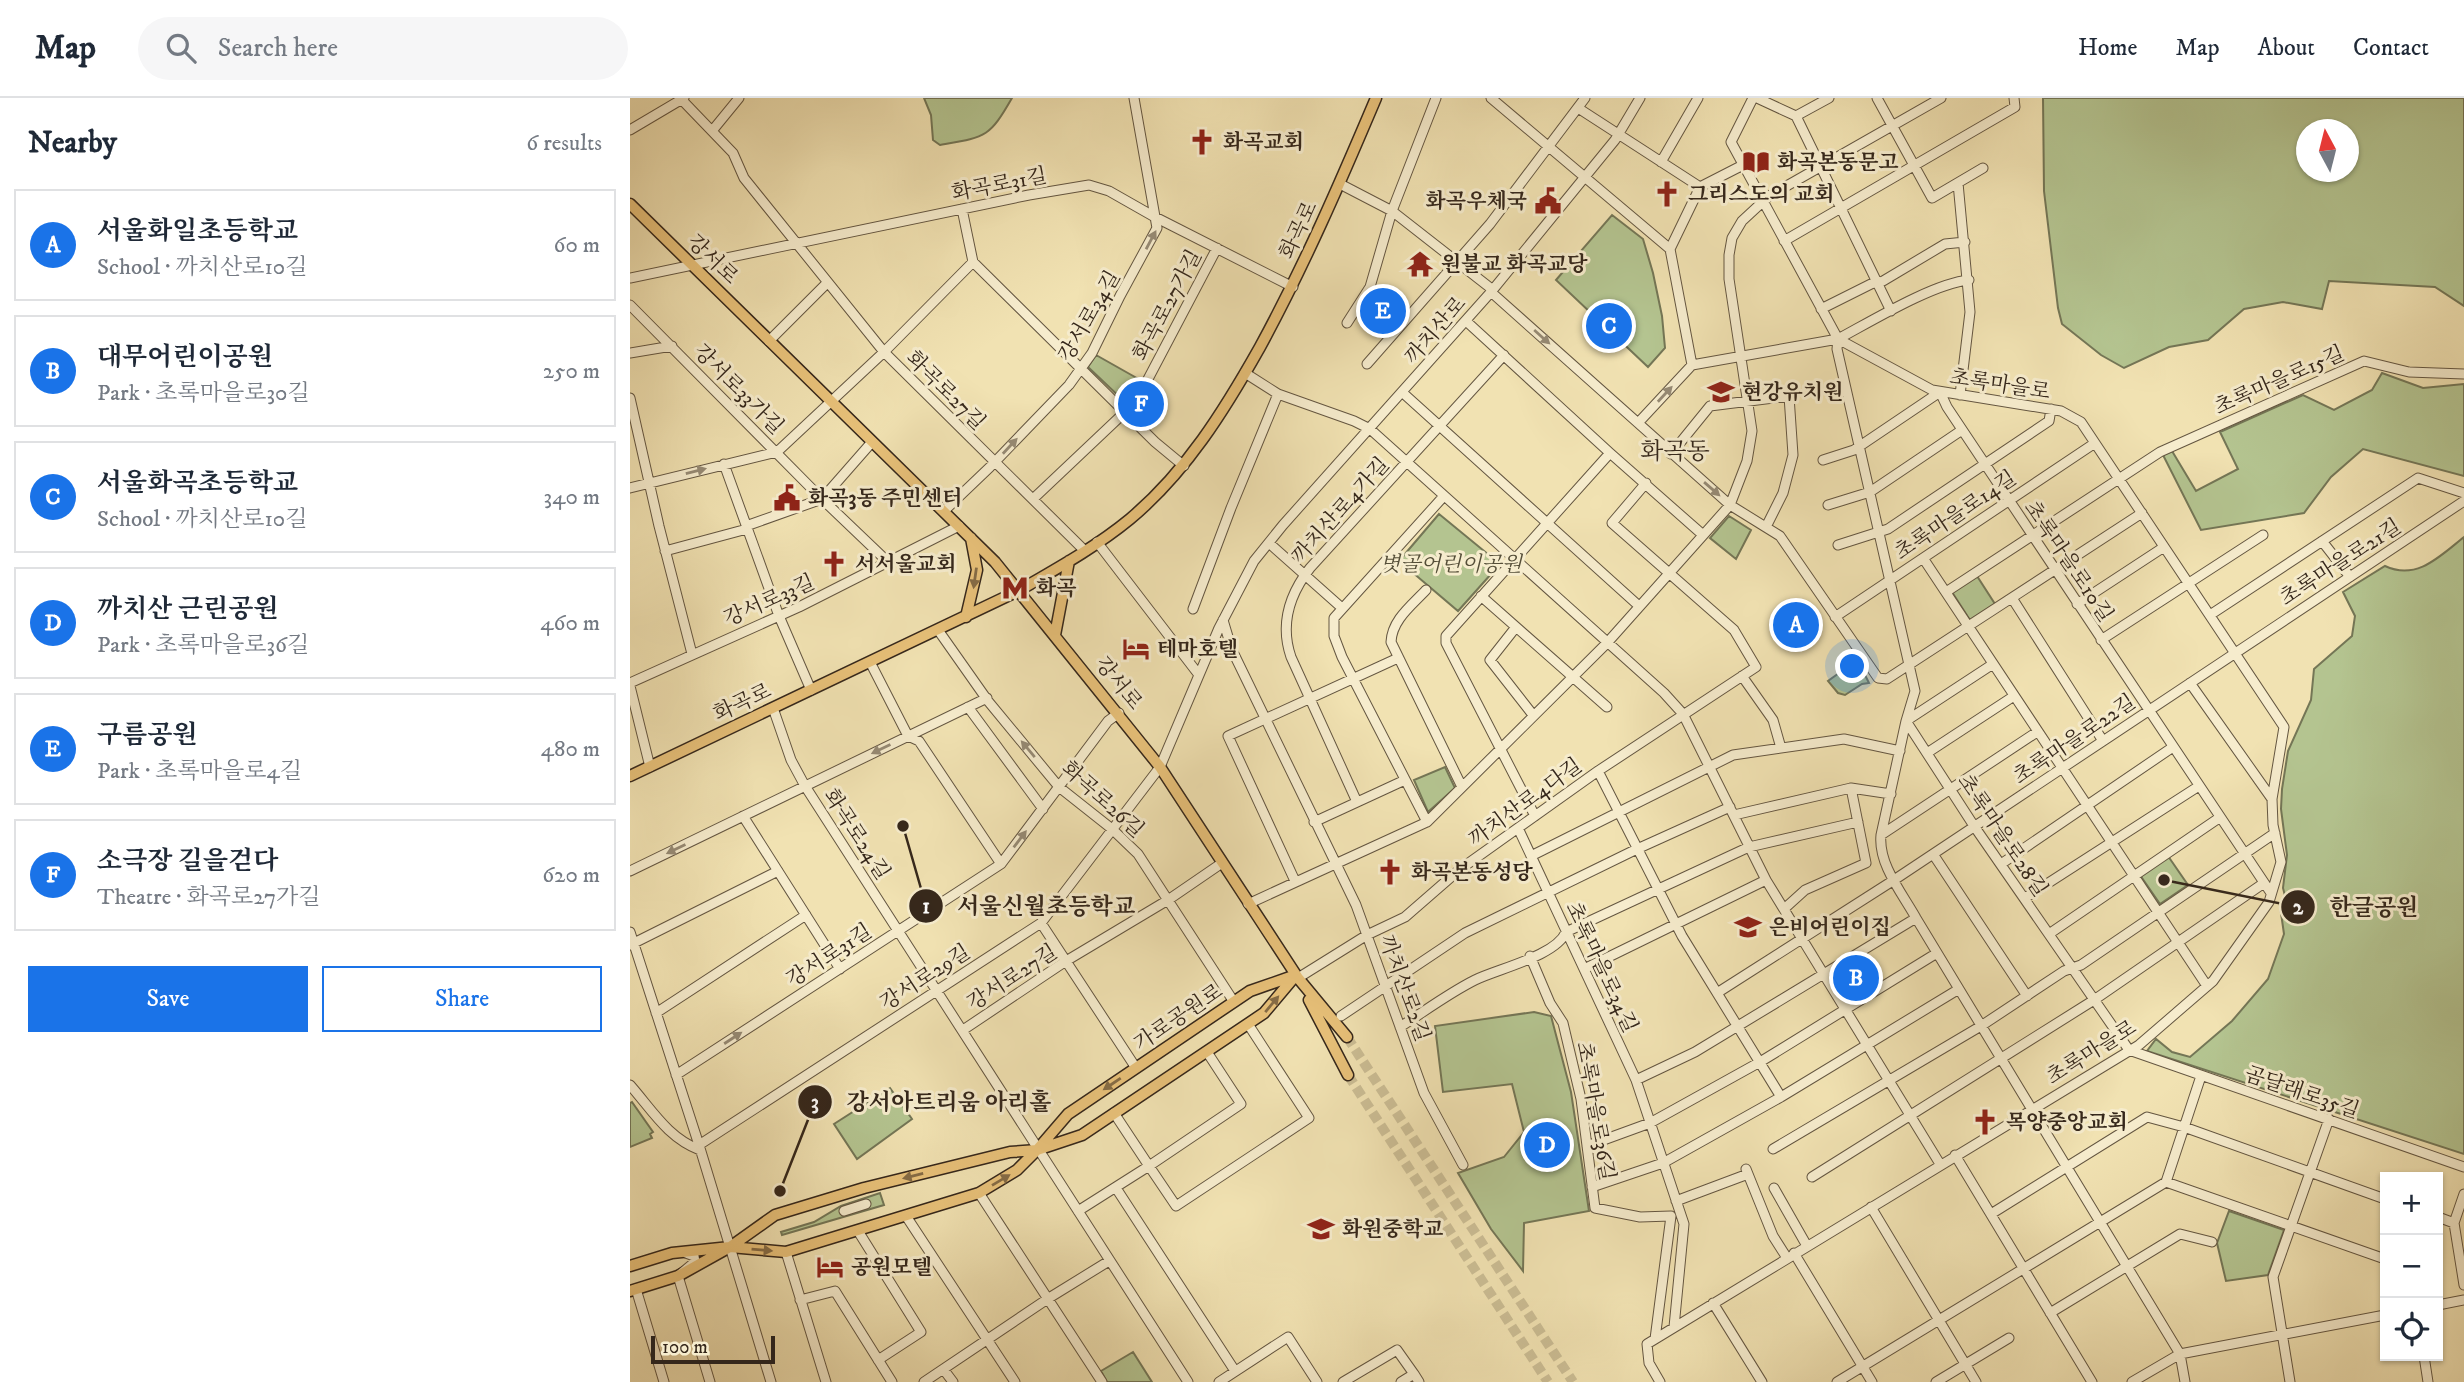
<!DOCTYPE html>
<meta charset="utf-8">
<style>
:root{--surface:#fff;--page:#f6f6f7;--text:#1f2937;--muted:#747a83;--line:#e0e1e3;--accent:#1a73e8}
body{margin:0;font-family:"IM FELL DW Pica","Noto Serif KR",serif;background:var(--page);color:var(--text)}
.controls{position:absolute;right:21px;bottom:21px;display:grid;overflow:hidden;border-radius:0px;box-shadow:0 2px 5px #0004}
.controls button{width:63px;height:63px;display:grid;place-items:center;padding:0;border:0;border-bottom:2px solid var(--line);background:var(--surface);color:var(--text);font:35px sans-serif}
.compass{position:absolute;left:1666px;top:21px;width:63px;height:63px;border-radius:50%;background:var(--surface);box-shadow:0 2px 5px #0004;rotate:353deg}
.scale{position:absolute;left:21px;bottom:18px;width:124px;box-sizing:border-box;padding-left:7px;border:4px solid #35271b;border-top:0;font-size:19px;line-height:24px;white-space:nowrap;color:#35271b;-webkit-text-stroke:5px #f6eccd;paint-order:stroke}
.you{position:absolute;left:1223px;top:569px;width:24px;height:24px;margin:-18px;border:5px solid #fff;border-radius:50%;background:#1a73e8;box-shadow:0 0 0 10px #1a73e833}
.badge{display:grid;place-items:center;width:46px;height:46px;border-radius:50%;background:var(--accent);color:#fff;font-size:23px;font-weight:700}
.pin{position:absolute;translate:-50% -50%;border:4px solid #fff;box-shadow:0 2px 7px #0006}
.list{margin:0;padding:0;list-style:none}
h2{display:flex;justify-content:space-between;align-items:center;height:91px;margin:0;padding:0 28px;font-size:30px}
h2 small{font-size:23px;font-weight:400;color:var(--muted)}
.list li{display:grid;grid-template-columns:46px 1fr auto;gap:21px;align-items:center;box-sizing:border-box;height:112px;margin:0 14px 14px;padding:0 14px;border:2px solid var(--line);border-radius:0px}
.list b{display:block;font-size:26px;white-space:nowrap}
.list p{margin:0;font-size:23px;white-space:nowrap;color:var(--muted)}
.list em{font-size:23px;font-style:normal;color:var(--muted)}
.actions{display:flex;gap:14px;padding:21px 28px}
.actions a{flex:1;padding:16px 0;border:2px solid var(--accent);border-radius:0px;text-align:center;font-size:24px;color:var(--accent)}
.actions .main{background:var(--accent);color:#fff}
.icon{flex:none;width:38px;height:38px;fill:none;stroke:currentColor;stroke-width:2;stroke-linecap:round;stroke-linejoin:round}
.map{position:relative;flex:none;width:1834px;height:1284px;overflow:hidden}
header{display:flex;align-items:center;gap:42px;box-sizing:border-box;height:98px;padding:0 35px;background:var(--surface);border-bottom:2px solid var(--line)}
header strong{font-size:33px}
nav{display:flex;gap:38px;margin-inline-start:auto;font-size:24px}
.search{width:490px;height:63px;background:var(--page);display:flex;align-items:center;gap:18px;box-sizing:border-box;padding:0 24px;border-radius:38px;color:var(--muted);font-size:26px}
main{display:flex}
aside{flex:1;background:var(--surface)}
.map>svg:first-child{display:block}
.green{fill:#b4c490;stroke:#747656;stroke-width:2;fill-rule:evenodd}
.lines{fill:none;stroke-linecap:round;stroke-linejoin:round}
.major-tunnel{stroke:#cbbd94;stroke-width:10;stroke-dasharray:10 5;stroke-linecap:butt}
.minor-casing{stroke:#645641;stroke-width:11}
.major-casing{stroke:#35271b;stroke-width:13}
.minor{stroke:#f6eccd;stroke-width:9}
.major{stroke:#e8c179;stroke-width:10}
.oneway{fill:#968a74}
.oneway2{fill:#866c45}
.labels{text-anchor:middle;stroke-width:6;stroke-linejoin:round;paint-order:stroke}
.poi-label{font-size:21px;font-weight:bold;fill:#35271b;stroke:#f6eccd;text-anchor:start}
.street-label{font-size:21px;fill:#35271b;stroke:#f6eccd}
.park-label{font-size:21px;font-style:italic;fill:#554e38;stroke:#f6eccd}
.quarter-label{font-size:24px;fill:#35271b;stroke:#f6eccd}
.leader{fill:none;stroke:#35271b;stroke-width:2.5}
.callout-dot{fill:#35271b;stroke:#f6eccd;stroke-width:2.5}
.mark-label{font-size:21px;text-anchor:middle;font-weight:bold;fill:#fff}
.callout-label{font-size:23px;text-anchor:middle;font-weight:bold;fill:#35271b;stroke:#f6eccd;stroke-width:6;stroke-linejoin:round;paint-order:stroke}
</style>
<header>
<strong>Map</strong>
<div class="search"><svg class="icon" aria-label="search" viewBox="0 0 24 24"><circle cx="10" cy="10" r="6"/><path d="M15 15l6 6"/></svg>Search here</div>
<nav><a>Home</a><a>Map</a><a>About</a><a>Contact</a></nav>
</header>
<main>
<aside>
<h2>Nearby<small>6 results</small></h2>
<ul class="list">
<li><span class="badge">A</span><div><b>서울화일초등학교</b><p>School · 까치산로10길</p></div><em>60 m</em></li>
<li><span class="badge">B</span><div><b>대무어린이공원</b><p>Park · 초록마을로30길</p></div><em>250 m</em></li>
<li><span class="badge">C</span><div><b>서울화곡초등학교</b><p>School · 까치산로10길</p></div><em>340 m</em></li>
<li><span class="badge">D</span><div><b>까치산 근린공원</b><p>Park · 초록마을로36길</p></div><em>460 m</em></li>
<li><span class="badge">E</span><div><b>구름공원</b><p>Park · 초록마을로4길</p></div><em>480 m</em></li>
<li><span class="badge">F</span><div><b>소극장 길을걷다</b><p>Theatre · 화곡로27가길</p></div><em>620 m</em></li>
</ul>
<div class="actions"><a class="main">Save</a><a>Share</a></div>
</aside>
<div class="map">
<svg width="1834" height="1284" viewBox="0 0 1834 1284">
<rect width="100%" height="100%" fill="#f1e2b2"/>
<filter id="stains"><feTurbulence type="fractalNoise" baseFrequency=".00286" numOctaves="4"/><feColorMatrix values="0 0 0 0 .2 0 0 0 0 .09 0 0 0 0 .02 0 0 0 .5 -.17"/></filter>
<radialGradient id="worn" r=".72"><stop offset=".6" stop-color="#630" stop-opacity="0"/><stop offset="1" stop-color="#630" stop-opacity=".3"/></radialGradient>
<path class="green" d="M294 0H382C359 40 356 39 310 47L303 42 301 17Z
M1413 0H1834V208L1805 189 1699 183 1692 211 1653 204 1614 211 1578 242 1539 249 1494 270 1471 257 1432 226 1428 210 1414 93ZM1676 32H1718V74H1676Z
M982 117 1013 141 1023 175 1032 218 1035 250 1018 269 926 182Z
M739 193 757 199 777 215 758 237 728 211Z
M466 257 512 283 496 305 458 269Z
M1752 275 1793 290 1834 286V378L1733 351 1701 379 1674 415 1571 432 1533 357 1542 353 1566 393 1608 371 1590 334 1673 297 1704 312 1742 292Z
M809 416 870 466 828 513 769 463Z
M1099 418 1121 432 1106 461 1080 440Z
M1834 439V1056L1517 953 1526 941 1542 954 1560 959 1602 923 1638 881 1654 836 1650 808 1658 810 1653 790 1657 757 1651 711 1652 691 1658 653 1681 602 1684 571 1722 538 1725 518 1713 494 1755 468C1787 483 1810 458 1834 439Z
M1347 478 1365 506 1340 522 1322 494Z
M1223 565 1228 571 1231 569 1239 585 1232 586 1215 597 1208 595 1198 583Z
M815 669 825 690 798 714 784 682Z
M1538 758 1558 787 1530 806 1510 777Z
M1231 856 1251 886 1220 905 1201 875Z
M904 914 921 918 941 994 959 1113 894 1125 893 1173 861 1131 828 1075 874 1059 894 1034 882 986 813 994 805 928Z
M260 990 282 1021 227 1061 204 1026Z
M2 1004 23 1034 20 1036 22 1040 0 1049V1005Z
M250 1095 254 1107 152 1137 151 1134 184 1124 211 1108Z
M1599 1113 1654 1132 1638 1177 1596 1183 1587 1145Z
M503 1254 522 1284H477L471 1273Z"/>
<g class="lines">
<path class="major-tunnel" d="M717 939 943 1284
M718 977 918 1284"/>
<g class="minor-casing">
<path id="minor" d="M861 0 1040 151 1062 267 1208 241 1302 292 1431 313 1451 324 1654 629 1642 701 1643 727 1651 764 1639 804 1583 883 1509 947 1017 1246 1019 1265 1030 1284
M1123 0 1101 44 1208 241
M1127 0 1166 18 1261 213
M1247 0 1302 100 1353 70
M51 1 103 55 114 80 254 254 455 453
M948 10 1070 89
M1166 18 1199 0
M0 32 54 0
M82 33 109 0
M1031 64 1068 0
M1328 85 1340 214 1330 297
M710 86 762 113 863 192
M1154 143 1385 9 1384 0
M1040 151 1070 89 1113 67
M343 164 525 344 554 368
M0 180 399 97 459 87 479 93 523 118 663 189
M861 194 1100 407 1150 438 1248 580 1257 581 1512 415
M0 207 192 401 259 465
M1191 211 1241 186 1253 183 1315 146 1335 144
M836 223 980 355 1073 437
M717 225 740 189 762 113 806 0
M1208 241 1207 251 1285 593 1276 623 1251 737C1248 766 1272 795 1286 820L1550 1256 1555 1284
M1208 241C1240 224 1304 185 1339 182
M139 243 197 185
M0 255 42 248
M737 266 860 126 955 0
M615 275 648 296 724 323 740 331 1034 595 1053 616 1136 782 1310 1066
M773 295 1009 508
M0 300 29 428 62 556
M1008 325 1062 267
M1041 356 1080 308 1159 298 1163 357 1153 395 1136 429
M1193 362 1224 352 1310 294 1317 309 1641 795
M94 366 149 518 181 592
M0 390 147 354 254 254 343 164 332 111
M403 401 495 314 517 283 587 150
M1198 407 1240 394 1332 332
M314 413 360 369 439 287 462 255 490 198 527 130 504 0
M116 428 192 401 242 344
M1692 443 1720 479
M467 444 569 577
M639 445 712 510
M1208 447 1258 431 1419 323 1421 311
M35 453 117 431
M1293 460 1577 888
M796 492C781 508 762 522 761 544L832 689
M1316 494 1530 354 1734 263 1779 274 1834 276
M851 498 977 609
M1382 500 1473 643
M1447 506 1534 449
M563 511 601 410 648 296
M1580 517 1788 380 1834 395
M1205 519 1465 345
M593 522 602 552 726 807 794 995 833 1067
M886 529 860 562 903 617
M308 532 358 603 429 689 482 731 508 756 604 904
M1471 542 1633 437
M240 564 278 638 289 643 371 766
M1363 566 1276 623 1344 728 1499 952
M1112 578 1143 622 1151 650
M0 585 169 509 329 428
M1560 585 1642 701
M0 588 20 669
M338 609 413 711
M143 610 161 662 175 688 558 1284
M1297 655 1384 598
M968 673 1052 838 1151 999
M727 704 661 559C650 527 659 497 680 470L874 257
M1104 717 1221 690 1261 696
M113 718 210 871
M905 718 816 545V538L980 355
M684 724 775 682
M797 724 712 559 704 538V520L813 399
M888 730 1006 982 1054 1126 1044 1229
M1251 737 1407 634
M1303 756 1397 898
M901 758 1103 657 1214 641 1270 653
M1371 766 1543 649
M0 773 357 600
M665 783 598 638 768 560
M1395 800 1569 688
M618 806 797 724 977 545 1100 407 1117 363 1122 333 1099 181V157L1102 140 1112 123 1139 98 1311 0
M1154 811 1175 792 1236 765 1221 690
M411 825 506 970
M0 834 69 1047 141 1284
M1419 836 1589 720
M0 847 148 773
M900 858 920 905 933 925 951 1001 965 1110 1010 1119 1041 1118 1025 1241
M954 871 1136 782
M668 880 737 837 775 819 829 772 968 673 1126 569 1104 532 982 425 1016 385
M1087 895 1264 782 1834 403
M26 915 176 817
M711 918 835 835 1007 751 1100 709
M770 929C795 913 819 895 845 882 867 871 926 858 936 834L1119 749 1228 724
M333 932 436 863 538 802 592 765
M1499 952 1834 1069
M46 977 371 766 478 623 489 615
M1006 982 1065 954 1286 820
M0 987C22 1012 38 1040 70 1052
M484 1015 519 1068 611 1006 577 954
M69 1047 411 825 530 669 589 530 624 463 653 427 861 194 985 42 1010 0
M957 1048 1020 1025 1130 964 1307 855
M1143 1051 1351 928 1434 873 1451 867 1645 735
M1325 1057 1462 1284
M1116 1071 1143 1138 1157 1160
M1182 1079 1464 902 1634 785
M1536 1084 1755 1161
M962 1089 1033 1065 1151 999 1329 891
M486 1090 605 1273
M1144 1090 1177 1148
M349 1095 472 1284
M1834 1096 1824 1125 1834 1187
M1046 1103 1118 1076
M1241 1109 1346 1284
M214 1113 236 1106
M448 1113 519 1068 546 1108 679 1020 618 926
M1361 1116 1517 1019 1554 1029 1755 1101
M276 1118 385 1284
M1808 1119 1824 1125
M228 1133 291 1234 248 1262
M156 1154 196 1284
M56 1155 64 1158 65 1164 48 1178 80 1284
M1164 1155 1242 1284
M6 1191 34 1284
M170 1202 205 1193 262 1284
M1083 1205 1132 1284
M1808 1207 1834 1202
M1420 1215 1550 1136 1582 1144
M1794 1258 1798 1284
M314 1272 323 1284
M294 1284 419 1200 479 1163
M589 1284 658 1239 687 1284
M713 1284 767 1252 784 1276
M771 1284 784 1276 789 1284
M1207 1284 1536 1084 1571 978
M1306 1284 1379 1240
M1502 1284 1550 1256 1755 1217
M1660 1284 1643 1179 1699 1021"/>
</g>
<g class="major-casing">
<path id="major" d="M0 106 365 464 530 669 668 880 717 939
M336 519 347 472 341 440
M425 537 439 463
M0 678 388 493C426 471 466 449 500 421 556 374 594 313 630 249 674 168 710 85 746 0
M679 902 718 977
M0 1168 42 1155 100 1149 145 1117 234 1090 380 1054 407 1052 438 1016 620 893 663 878
M0 1193 48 1178 100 1149 156 1154 349 1095 387 1072 407 1052 452 1037 634 915 666 877"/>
</g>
<use href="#minor" class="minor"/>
<use href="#major" class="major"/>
</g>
<defs><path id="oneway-solid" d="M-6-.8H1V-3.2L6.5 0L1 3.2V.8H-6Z" transform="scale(1.75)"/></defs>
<g class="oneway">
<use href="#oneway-solid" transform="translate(521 142) rotate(-62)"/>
<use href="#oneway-solid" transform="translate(912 239) rotate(42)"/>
<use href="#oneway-solid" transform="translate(1035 296) rotate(-47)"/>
<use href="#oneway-solid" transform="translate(380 348) rotate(-47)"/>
<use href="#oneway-solid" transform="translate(66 373) rotate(-14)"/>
<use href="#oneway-solid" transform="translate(1082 391) rotate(41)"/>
<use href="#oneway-solid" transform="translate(251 651) rotate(154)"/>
<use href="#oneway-solid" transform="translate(398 651) rotate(-130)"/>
<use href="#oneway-solid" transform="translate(390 741) rotate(-53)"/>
<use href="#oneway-solid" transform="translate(46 751) rotate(154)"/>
<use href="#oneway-solid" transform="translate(103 940) rotate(-33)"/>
</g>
<g class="oneway2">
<use href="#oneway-solid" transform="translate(345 480) rotate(98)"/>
<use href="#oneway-solid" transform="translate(642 906) rotate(-50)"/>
<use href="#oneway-solid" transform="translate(482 986) rotate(146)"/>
<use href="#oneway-solid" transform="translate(283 1078) rotate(166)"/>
<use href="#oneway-solid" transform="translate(371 1082) rotate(-31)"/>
<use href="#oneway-solid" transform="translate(132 1152) rotate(5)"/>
</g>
<defs>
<g id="church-bare" transform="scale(2.1)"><path d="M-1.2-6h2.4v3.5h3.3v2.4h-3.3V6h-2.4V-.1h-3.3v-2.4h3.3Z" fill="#8f2418" stroke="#f6eccd" stroke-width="2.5" paint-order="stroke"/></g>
<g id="library-bare" transform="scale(2.1)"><path d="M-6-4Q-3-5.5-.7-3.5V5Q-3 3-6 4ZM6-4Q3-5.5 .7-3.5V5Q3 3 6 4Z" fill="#8f2418" stroke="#f6eccd" stroke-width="2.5" paint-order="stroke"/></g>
<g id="civic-bare" transform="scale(2.1)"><path d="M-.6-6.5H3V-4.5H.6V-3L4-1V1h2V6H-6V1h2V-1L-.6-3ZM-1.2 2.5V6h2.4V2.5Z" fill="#8f2418" stroke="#f6eccd" stroke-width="2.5" paint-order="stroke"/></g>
<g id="temple-bare" transform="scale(2.1)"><path d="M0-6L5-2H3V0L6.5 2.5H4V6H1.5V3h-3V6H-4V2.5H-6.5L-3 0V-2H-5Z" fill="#8f2418" stroke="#f6eccd" stroke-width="2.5" paint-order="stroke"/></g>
<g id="school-bare" transform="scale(2.1)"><path d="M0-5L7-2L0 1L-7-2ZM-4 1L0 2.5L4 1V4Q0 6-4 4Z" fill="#8f2418" stroke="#f6eccd" stroke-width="2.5" paint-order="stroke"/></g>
<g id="metro-bare" transform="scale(2.1)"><path d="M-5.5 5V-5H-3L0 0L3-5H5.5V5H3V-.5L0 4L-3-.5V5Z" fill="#8f2418" stroke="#f6eccd" stroke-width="2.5" paint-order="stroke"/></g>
<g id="hotel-bare" transform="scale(2.1)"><path d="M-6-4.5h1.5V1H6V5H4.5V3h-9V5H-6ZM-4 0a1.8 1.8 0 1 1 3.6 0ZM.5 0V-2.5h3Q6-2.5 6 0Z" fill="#8f2418" stroke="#f6eccd" stroke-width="2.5" paint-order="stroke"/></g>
</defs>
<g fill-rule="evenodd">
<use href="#church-bare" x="572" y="44"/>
<use href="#library-bare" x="1126" y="64"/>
<use href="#church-bare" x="1037" y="96"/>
<use href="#civic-bare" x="918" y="103"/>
<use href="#temple-bare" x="790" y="166"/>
<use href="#school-bare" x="1091" y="294"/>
<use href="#civic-bare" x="157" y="400"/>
<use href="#church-bare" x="204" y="466"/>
<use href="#metro-bare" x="385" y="490"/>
<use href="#hotel-bare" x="506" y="551"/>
<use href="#church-bare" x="760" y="774"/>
<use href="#school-bare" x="1118" y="829"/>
<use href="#church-bare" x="1355" y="1024"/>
<use href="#school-bare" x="691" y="1131"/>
<use href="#hotel-bare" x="200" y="1169"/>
</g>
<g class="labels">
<g class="poi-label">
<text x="593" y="51">화곡교회</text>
<text x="1147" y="71">화곡본동문고</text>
<text x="1058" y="103">그리스도의 교회</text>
<text x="897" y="110" text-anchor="end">화곡우체국</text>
<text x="811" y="173">원불교 화곡교당</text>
<text x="1112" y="301">현강유치원</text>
<text x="178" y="407">화곡3동 주민센터</text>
<text x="225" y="473">서서울교회</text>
<text x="406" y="497">화곡</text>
<text x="527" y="558">테마호텔</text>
<text x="781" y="781">화곡본동성당</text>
<text x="1139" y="836">은비어린이집</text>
<text x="1376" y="1031">목양중앙교회</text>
<text x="712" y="1138">화원중학교</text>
<text x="221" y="1176">공원모텔</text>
</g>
<g class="street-label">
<text transform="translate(369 86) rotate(-11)" y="7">화곡로31길</text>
<text transform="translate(668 132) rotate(-65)" y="7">화곡로</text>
<text transform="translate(83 161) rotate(44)" y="7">강서로</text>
<text transform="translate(537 207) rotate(-62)" y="7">화곡로27가길</text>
<text transform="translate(459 218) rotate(-60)" y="7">강서로34길</text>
<text transform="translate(805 232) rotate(-49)" y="7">까치산로</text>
<text transform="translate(1649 282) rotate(-24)" y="7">초록마을로15길</text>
<text transform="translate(1370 286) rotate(9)" y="7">초록마을로</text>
<text transform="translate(109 291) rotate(45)" y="7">강서로33가길</text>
<text transform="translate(316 292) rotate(45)" y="7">화곡로27길</text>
<text transform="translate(710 412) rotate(-48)" y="7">까치산로4가길</text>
<text transform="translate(1325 417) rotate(-34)" y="7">초록마을로14길</text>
<text transform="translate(1439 463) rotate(56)" y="7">초록마을로10길</text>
<text transform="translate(1710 464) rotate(-33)" y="7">초록마을로21길</text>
<text transform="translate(139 502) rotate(-24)" y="7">강서로33길</text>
<text transform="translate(489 585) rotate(51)" y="7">강서로</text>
<text transform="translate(112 604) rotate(-25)" y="7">화곡로</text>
<text transform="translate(1444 641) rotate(-34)" y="7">초록마을로22길</text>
<text transform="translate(473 701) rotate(42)" y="7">화곡로26길</text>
<text transform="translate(895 704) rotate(-36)" y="7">까치산로4다길</text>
<text transform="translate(227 736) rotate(57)" y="7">화곡로24길</text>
<text transform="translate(1373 737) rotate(56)" y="7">초록마을로28길</text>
<text transform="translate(199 857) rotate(-33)" y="7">강서로31길</text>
<text transform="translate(972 869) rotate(65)" y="7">초록마을로34길</text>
<text transform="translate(295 879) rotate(-33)" y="7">강서로29길</text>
<text transform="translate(382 879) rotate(-33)" y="7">강서로27길</text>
<text transform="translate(775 890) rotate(70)" y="7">까치산로2길</text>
<text transform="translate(548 919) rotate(-34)" y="7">가로공원로</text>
<text transform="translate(1461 954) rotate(-32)" y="7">초록마을로</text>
<text transform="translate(1672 994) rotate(19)" y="7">곰달래로35길</text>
<text transform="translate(966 1013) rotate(80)" y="7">초록마을로36길</text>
</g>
<g class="park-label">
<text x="821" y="473">볏골어린이공원</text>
</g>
<g class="quarter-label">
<text x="1045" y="361">화곡동</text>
</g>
</g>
<path class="leader" d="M273 728L296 808M1534 782L1668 809M150 1093L185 1004"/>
<g class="callout-dot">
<circle cx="273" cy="728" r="7"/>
<circle cx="1534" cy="782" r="7"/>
<circle cx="150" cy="1093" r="7"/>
<circle cx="296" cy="808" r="18"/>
<circle cx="1668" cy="809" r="18"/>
<circle cx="185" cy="1004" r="18"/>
</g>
<g class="mark-label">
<text x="296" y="815">1</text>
<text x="1668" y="816">2</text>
<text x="185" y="1011">3</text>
</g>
<g class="callout-label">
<text x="416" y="816">서울신월초등학교</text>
<text x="1744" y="817">한글공원</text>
<text x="319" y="1012">강서아트리움 아리홀</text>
</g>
<rect width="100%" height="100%" filter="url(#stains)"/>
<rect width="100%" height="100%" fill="url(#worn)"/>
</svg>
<div class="controls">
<button>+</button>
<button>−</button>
<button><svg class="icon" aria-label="locate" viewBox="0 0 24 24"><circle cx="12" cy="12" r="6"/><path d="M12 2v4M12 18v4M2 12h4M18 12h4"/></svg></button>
</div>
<svg class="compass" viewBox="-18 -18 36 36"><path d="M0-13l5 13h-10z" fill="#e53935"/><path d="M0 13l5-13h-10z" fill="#747a83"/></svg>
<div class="scale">100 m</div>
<div class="you"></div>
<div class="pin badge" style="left:1166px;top:527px">A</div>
<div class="pin badge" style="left:1226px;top:880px">B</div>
<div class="pin badge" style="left:979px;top:228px">C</div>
<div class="pin badge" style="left:917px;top:1047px">D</div>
<div class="pin badge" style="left:753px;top:213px">E</div>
<div class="pin badge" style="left:511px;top:306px">F</div>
</div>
</main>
